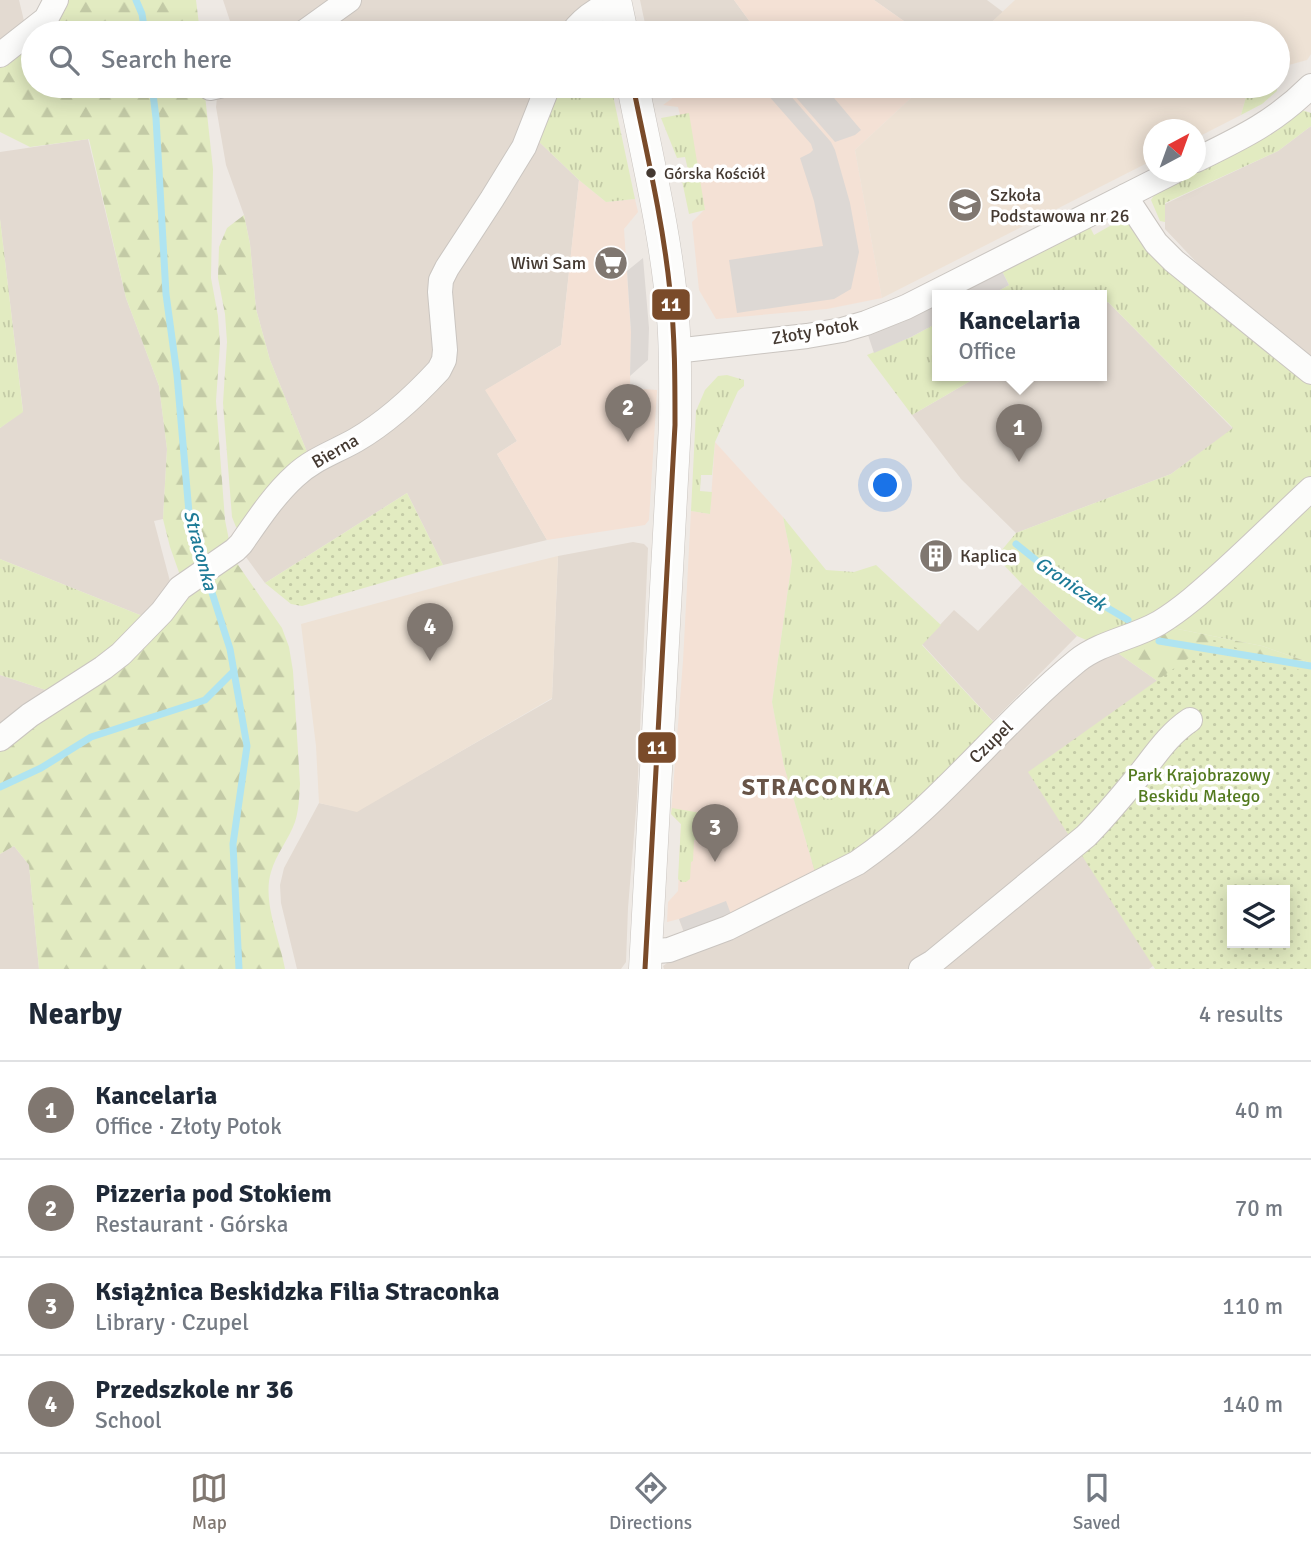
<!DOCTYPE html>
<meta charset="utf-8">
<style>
:root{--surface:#fff;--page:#f6f6f7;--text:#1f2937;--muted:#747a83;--line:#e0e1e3;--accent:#807770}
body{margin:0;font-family:Signika,sans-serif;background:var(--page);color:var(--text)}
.controls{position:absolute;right:21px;bottom:21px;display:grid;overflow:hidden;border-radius:0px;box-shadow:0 4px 18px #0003}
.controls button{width:63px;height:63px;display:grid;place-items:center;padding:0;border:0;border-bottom:2px solid var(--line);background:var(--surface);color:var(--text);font:35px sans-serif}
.compass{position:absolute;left:1143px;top:119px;width:63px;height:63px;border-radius:50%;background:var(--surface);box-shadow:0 4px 18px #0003;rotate:41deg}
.you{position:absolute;left:886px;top:486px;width:24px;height:24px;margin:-18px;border:5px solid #fff;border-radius:50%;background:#1a73e8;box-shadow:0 0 0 10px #1a73e833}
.badge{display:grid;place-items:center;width:46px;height:46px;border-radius:50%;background:var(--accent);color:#fff;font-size:23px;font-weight:700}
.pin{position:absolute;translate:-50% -58px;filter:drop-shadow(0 2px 4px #0008)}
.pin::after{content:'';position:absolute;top:37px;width:24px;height:21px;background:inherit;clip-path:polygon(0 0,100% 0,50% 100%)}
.popup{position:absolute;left:932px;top:290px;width:175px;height:91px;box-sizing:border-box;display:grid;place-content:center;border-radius:0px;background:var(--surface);filter:drop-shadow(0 2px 5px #0005);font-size:23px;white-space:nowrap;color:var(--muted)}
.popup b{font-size:26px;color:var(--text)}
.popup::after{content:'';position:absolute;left:50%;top:100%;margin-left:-14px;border:14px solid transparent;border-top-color:var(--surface)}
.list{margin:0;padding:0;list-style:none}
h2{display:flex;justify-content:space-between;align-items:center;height:91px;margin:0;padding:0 28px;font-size:30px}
h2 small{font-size:23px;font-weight:400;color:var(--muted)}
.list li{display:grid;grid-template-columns:46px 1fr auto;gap:21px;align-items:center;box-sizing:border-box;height:98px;padding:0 28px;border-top:2px solid var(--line)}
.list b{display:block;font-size:26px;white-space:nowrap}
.list p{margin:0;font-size:23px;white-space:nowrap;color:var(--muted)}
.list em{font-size:23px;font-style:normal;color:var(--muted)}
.icon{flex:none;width:38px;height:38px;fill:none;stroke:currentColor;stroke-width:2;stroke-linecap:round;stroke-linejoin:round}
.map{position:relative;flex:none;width:1311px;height:969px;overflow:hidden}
.search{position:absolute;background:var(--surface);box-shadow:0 4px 18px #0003;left:21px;right:21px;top:21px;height:77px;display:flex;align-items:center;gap:18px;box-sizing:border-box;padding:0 24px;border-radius:38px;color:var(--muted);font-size:26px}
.sheet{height:483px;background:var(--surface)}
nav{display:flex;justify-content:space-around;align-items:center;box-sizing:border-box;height:98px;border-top:2px solid var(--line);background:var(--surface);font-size:19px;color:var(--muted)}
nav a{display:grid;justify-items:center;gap:4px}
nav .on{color:var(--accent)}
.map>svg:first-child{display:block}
.residential{fill:#e3dad1}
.commercial{fill:#f4e1d5}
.education{fill:#eee2d5}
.grass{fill:url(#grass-tufts)}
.forest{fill:url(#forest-firs)}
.park{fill:url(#park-dots);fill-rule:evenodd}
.parking{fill:#ddd8d4}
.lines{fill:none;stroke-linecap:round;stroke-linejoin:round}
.stream{stroke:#afe4f1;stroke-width:7}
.minor-casing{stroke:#cac5c0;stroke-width:26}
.tertiary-casing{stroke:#cac5c0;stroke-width:33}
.minor{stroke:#fcfcfb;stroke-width:24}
.tertiary{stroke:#fcfcfb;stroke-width:32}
.bus-1-casing{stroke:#fff;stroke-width:10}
.bus-1{stroke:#7a4b2a;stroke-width:5}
.bus-dot{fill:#443931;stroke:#fff;stroke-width:2.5}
.labels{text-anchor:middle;stroke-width:7;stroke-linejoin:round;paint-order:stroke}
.bus-label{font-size:16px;fill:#443931;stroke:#fff;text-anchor:start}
.poi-label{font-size:18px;fill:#443931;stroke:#fff;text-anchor:start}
.street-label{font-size:18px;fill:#443931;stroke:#fff}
.park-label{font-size:18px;fill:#537a1f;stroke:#fff}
.water-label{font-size:19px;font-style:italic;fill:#1d7b97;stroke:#fff}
.district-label{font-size:24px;font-weight:bold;letter-spacing:2px;fill:#685447;stroke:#fff}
.line-badge{stroke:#fff;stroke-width:2.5}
.badge-label{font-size:19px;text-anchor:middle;font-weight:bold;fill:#fff}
</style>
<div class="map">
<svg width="1311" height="969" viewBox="0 0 1311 969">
<defs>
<pattern id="grass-tufts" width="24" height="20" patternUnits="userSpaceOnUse" patternTransform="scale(1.75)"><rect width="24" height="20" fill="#e2ebc1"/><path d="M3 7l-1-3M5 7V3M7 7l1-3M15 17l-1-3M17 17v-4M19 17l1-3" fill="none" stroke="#c3caa6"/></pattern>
<pattern id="forest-firs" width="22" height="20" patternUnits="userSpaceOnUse" patternTransform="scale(1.75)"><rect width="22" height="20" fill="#e2ebc1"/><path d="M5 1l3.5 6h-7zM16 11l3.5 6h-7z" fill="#c3caa6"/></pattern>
<pattern id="park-dots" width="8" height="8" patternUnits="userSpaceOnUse" patternTransform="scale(1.75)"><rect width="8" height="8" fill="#e2ebc1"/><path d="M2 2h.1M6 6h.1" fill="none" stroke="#c3caa6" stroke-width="1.8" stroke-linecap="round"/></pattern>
</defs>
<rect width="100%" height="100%" fill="#eee9e4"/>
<path class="residential" d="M0 0H19L26 29 0 47Z
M223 0H342L296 33H234Z
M357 0H594L567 33H310Z
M640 0H734L758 33H647Z
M874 0H987L1003 12 980 33H921Z
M232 86H544L526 131 443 264 441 349 394 407 309 457 270 360 256 309 250 244 244 215 226 165 216 107 217 98 222 92Z
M1311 126V358L1217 284 1165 229V204L1278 151Z
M534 137 579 180 561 345 486 390 517 441 497 454 547 540 443 565 407 493 265 583 243 553 283 496 434 382 446 291Z
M88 139 126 298 159 386 167 449 163 519 154 521 171 585 150 619 0 559V428L23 411 0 219V152Z
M1108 302 1233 429 1171 474 1016 533 961 479 912 415 979 376H1101V306Z
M633 542 644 544 648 548 637 798 628 908 626 962 621 969H297L281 903 280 885 284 868 319 803 357 811 552 699 558 556Z
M1022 584 1077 636 993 721 922 644 954 610 978 631Z
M1112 649 1200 711 1103 812 912 969H664L663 966 670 961Z
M0 675 55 693 0 734Z
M1091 839 1232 890V906L1149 969H931Z
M14 846 29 865 39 969H0V854Z"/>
<path class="commercial" d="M734 0H874L921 33H758Z
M689 86H924L855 150 882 298 827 309 716 319 699 290 692 222 705 209 678 107 663 105Z
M579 180 606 202 635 199 638 212 624 229 631 332 630 388 657 390 649 520 645 525 547 540 497 454 517 441 485 390 561 345Z
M715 442 783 517 792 561 772 702 784 766 817 879 685 935 679 919 667 922 668 902 678 891 681 824 671 814 683 661 691 511 710 514Z"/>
<path class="education" d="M1015 0H1311V54L1307 60 1278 68V33H980Z
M924 86H1249L1241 115 1196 138V130H1154L1153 160 882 298 855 150Z
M558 556 552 698 357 812 319 803 316 746 301 624 473 577Z"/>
<path class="grass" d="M554 86H611L635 199 606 202 579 180 534 137Z
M1249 86H1276L1277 91 1262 104 1241 115Z
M1302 110 1311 113V126L1278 151 1165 203V222L1160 221 1151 200 1155 194 1261 140 1278 130Z
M689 113 705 210 689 214 681 176 689 174 685 157 677 158 661 118Z
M1124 218 1149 251 1169 271 1311 385V477L1174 603 1091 642 1077 636 1022 584 996 557 1016 533 1171 474 1233 428 1108 302 1101 306V296H989L1009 285 1002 271 1090 227 1094 235Z
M0 219 23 412 0 428Z
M937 323V376H979L912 415 867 355 911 337Z
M727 375 744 380V386L738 391 715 442 712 475H701L700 491 712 492 710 514 691 511 696 411 705 390 718 376Z
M1311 499V663L1262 646 1163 626Z
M783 517 826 570 854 572 876 565 941 625 922 645 999 728 928 797 817 879 784 766 772 702 792 561Z
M0 559 150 619 55 693 0 675Z
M672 808 701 813 708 821 706 840H694L693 861 691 862 690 879 686 882H681L678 879 681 824 671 814Z"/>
<path class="forest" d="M61 0H196L200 33H37Z
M33 36V86H204L213 169 211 278 218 316 220 344 216 401 225 520 230 545 181 578 170 547 163 519 167 449 159 386 126 298 89 139 30 147 0 132V61Z
M244 215 250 244 256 309 270 360 309 457 241 531 236 527 232 517 223 403 227 342 225 314 218 278 219 247 227 228Z
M236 562 282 628 289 647 293 671 300 784C299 797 299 810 295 822 289 839 276 854 271 872 262 901 280 940 285 969H39L29 865 14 846 0 854V746L165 614Z
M1163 626 1262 646 1311 663V715L1200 711 1112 649Z"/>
<path class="park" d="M407 493 443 565 302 606 291 604 265 583Z
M1214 640 1311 674V969H1155L1028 772ZM1232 890H1285V943H1232Z"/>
<path class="parking" d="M732 86H782L831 142 835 150 850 203 859 252 851 289 834 299 737 313 729 260 823 246 814 201 800 158 810 153 813 150 811 144 760 86 755 87 743 97Z
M786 86H824L861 130 855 135 835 142Z
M643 258 649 328 648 360 630 376 631 332 627 271Z
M1002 271 1009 285 989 296H955Z
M937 305V323L911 337 874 353 868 335 903 322Z
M726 901 732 917 685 935 679 919Z"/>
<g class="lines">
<path class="stream" d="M136 0 142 14 145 33
M152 86 156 118 166 294 177 375 190 524 203 566
M1016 544 1062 581 1128 620
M207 577 230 649 247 746 233 844 239 969
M1159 641 1311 666
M0 787 41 768 91 737 205 700 234 671"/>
<g class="minor-casing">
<path id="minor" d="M303 33 349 0
M572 33C583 18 598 8 616 1
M0 55 46 19 56 0
M210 88 219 86
M1196 160C1241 138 1275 122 1311 86
M1125 196 1156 243 1174 261 1311 372
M675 351 807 336 842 330 866 323 906 307 1173 172
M0 739 30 715 103 668 121 654 162 612 180 588 235 550 241 544C257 521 274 495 295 476 313 459 335 452 356 440 387 422 415 396 439 370L444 360 445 350 440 292 441 280 447 268 492 199 524 147 548 86
M646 952 669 950 728 928 857 863C939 807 1000 724 1077 661 1101 642 1133 638 1159 623 1182 609 1202 591 1222 573 1252 546 1281 517 1311 489
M921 969 933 962 1086 836C1106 816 1123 795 1141 773 1156 754 1169 734 1190 720"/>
</g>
<g class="tertiary-casing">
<path id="tertiary" d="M615 0 622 33
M633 86C648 162 667 240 673 318 676 353 675 389 675 425L645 969"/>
</g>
<use href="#minor" class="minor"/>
<use href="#tertiary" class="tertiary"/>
<g class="bus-1-casing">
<path id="bus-1" d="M633 86C647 154 663 222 670 291 675 336 675 380 675 425L645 969"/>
</g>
<use href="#bus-1" class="bus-1"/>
</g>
<defs>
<g id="school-disc" transform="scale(1.75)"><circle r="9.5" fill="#807770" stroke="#fff"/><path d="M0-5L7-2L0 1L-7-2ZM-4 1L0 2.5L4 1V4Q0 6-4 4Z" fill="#fff"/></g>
<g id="supermarket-disc" transform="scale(1.75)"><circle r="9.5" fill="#807770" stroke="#fff"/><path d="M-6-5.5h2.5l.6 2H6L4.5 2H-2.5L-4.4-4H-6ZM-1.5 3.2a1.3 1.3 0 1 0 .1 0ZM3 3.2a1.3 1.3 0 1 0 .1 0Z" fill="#fff"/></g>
<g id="building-disc" transform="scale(1.75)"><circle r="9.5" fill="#807770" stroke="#fff"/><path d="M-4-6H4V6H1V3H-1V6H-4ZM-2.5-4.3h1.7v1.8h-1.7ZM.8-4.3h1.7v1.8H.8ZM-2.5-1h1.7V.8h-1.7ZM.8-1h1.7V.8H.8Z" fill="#fff"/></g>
</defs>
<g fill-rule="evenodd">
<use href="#school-disc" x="965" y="205"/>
<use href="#supermarket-disc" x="611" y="263"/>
<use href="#building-disc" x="936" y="556"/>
</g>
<circle class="bus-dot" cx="651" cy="173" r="6"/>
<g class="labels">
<g class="bus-label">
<text x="664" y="179">Górska Kościół</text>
</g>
<g class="poi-label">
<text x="990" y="201">Szkoła<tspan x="990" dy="21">Podstawowa nr 26</tspan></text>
<text x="586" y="269" text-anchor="end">Wiwi Sam</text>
<text x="960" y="562">Kaplica</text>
</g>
<g class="street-label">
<text transform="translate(815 331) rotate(-10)" y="6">Złoty Potok</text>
<text transform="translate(335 451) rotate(-30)" y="6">Bierna</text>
<text transform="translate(991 742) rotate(-44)" y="6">Czupel</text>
</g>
<g class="park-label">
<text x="1199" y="781">Park Krajobrazowy<tspan x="1199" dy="21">Beskidu Małego</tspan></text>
</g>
<g class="water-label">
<text transform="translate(201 550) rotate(75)" y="7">Straconka</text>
<text transform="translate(1071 583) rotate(34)" y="7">Groniczek</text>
</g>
<g class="district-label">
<text x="817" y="795">STRACONKA</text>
</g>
</g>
<g class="line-badge">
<rect x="651" y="288" width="40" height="33" rx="7" fill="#7a4b2a"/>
<rect x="637" y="731" width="40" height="33" rx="7" fill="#7a4b2a"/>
</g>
<g class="badge-label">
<text x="671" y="311">11</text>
<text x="657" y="754">11</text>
</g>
</svg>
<div class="controls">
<button><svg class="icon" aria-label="layers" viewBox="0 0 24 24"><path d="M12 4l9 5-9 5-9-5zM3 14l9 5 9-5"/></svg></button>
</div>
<svg class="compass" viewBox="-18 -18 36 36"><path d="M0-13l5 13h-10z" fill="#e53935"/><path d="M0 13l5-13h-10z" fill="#747a83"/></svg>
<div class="you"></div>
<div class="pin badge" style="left:1019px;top:462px">1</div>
<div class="popup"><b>Kancelaria</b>Office</div>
<div class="pin badge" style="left:628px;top:442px">2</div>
<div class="pin badge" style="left:715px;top:862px">3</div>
<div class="pin badge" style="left:430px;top:661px">4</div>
<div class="search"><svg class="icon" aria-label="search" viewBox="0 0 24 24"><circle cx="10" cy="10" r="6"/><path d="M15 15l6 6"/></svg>Search here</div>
</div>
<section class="sheet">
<h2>Nearby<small>4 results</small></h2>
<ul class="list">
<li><span class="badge">1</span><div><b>Kancelaria</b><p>Office · Złoty Potok</p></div><em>40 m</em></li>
<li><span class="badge">2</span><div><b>Pizzeria pod Stokiem</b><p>Restaurant · Górska</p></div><em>70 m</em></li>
<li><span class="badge">3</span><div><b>Książnica Beskidzka Filia Straconka</b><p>Library · Czupel</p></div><em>110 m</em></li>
<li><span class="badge">4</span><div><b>Przedszkole nr 36</b><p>School</p></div><em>140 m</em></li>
</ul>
</section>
<nav>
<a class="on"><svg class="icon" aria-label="map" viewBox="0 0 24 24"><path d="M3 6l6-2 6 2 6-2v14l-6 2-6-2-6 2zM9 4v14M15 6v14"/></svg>Map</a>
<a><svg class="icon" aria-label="directions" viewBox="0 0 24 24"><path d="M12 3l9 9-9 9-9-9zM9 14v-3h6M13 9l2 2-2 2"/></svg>Directions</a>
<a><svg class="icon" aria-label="saved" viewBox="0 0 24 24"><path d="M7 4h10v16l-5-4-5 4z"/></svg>Saved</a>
</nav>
